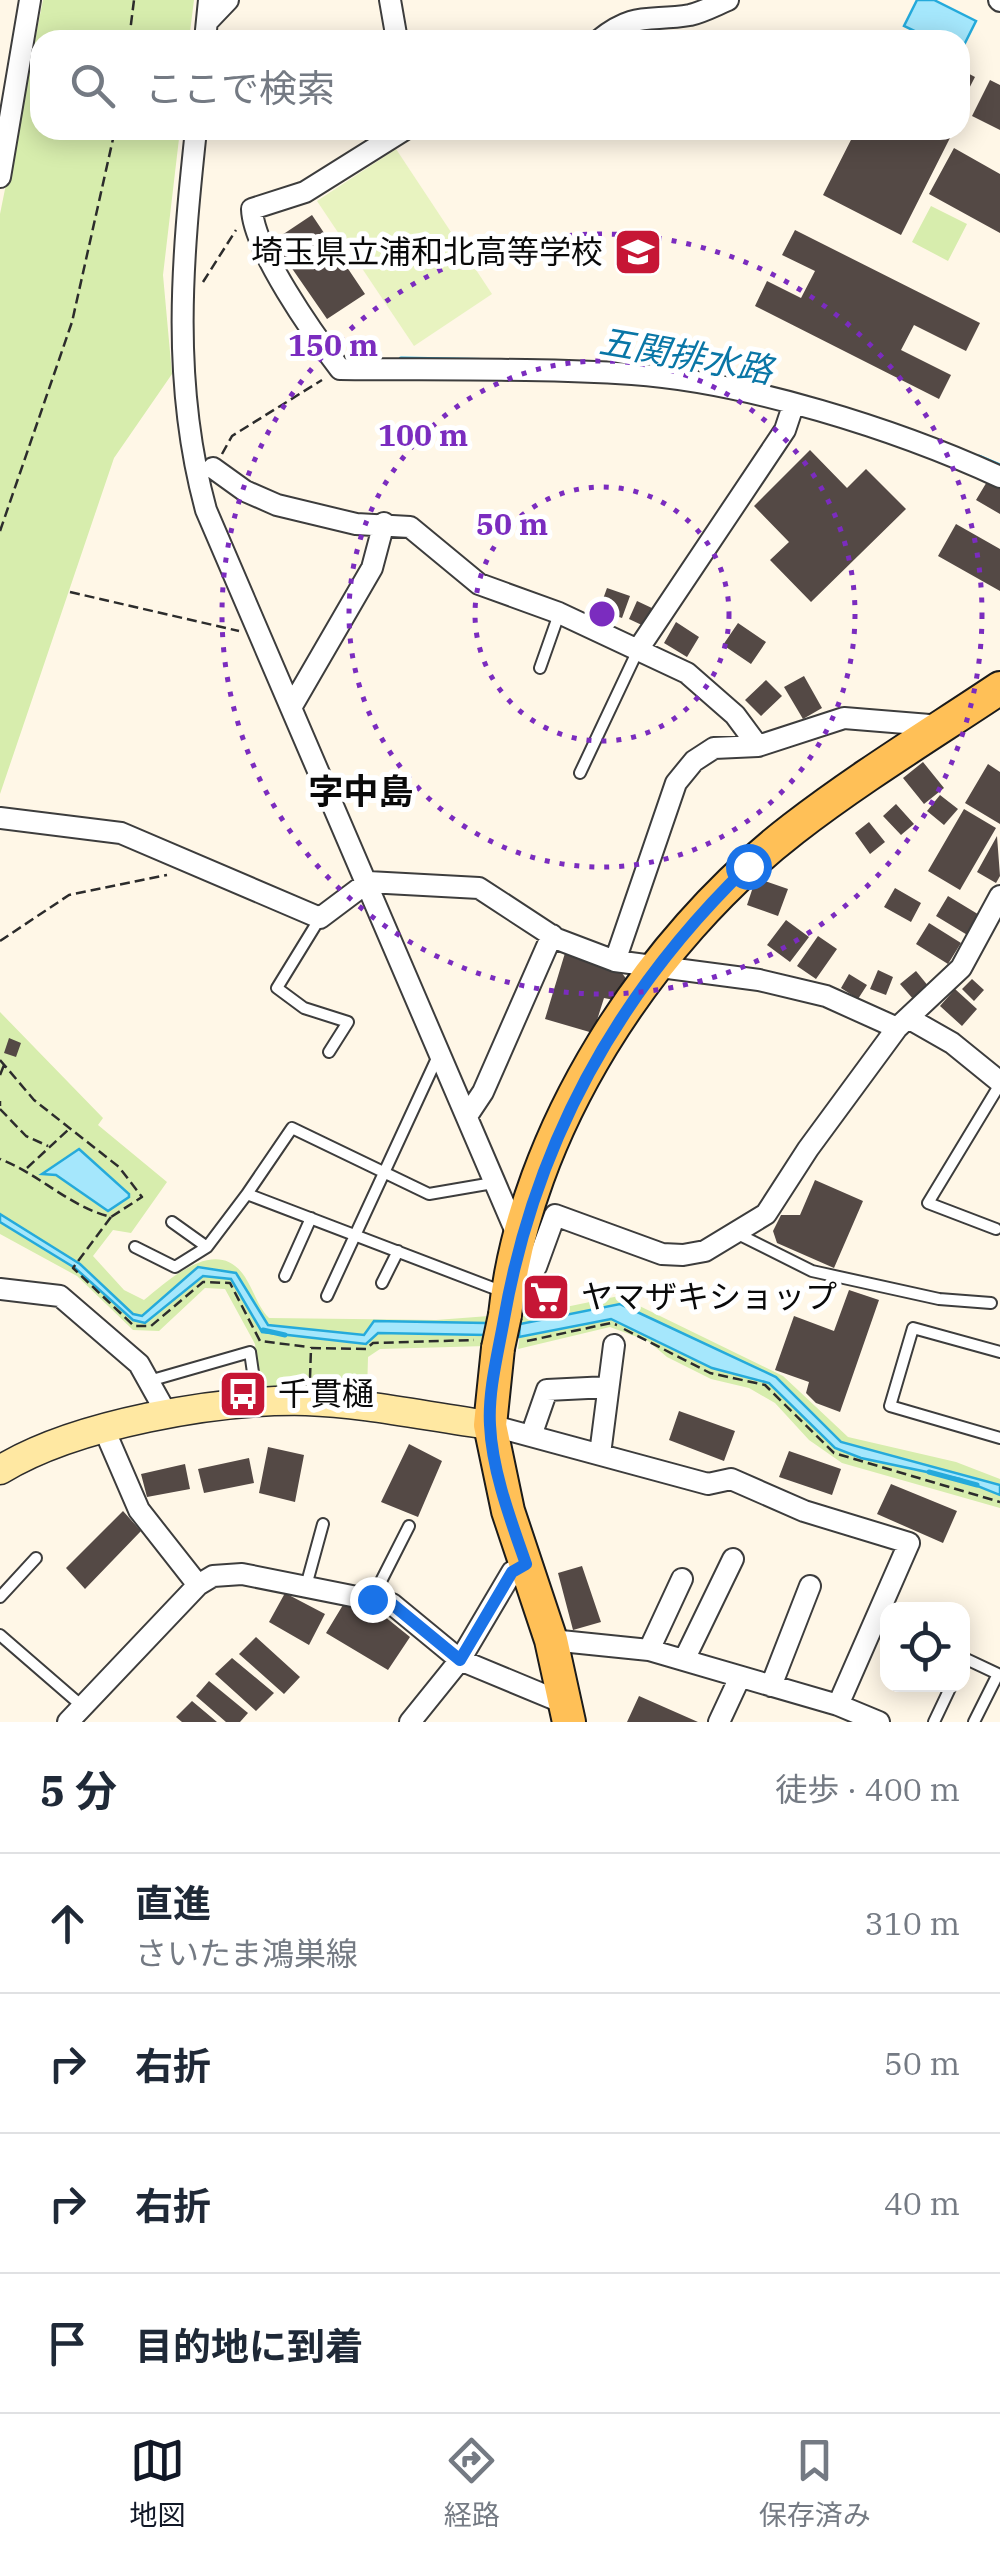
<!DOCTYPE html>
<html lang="ja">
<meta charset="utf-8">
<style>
:root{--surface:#fff;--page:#f6f6f7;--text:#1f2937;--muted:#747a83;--line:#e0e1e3;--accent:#111827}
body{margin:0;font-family:"IBM Plex Serif","Noto Sans JP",serif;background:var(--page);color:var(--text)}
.controls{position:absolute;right:30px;bottom:30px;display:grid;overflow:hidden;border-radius:20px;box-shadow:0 5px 25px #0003}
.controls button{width:90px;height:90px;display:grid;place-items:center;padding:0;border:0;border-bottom:2px solid var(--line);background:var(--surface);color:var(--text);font:50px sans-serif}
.stop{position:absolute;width:30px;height:30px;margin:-22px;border:8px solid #1a73e8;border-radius:50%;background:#fff}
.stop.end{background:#1a73e8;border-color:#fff;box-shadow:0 2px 10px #0008}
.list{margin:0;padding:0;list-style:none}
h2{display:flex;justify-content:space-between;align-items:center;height:130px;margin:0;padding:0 40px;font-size:42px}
h2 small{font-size:32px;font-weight:400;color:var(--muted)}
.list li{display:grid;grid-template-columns:65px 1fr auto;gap:30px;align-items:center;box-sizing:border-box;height:140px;padding:0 40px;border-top:2px solid var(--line)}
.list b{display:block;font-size:38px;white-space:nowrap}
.list p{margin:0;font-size:32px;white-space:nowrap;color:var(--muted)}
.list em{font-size:32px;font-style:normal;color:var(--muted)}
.icon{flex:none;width:55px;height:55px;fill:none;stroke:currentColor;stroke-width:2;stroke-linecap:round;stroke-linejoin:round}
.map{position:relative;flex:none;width:1000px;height:1722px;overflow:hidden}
.search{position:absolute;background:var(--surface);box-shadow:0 5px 25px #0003;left:30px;right:30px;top:30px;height:110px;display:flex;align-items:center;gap:25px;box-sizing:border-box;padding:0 35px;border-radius:30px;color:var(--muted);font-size:38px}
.sheet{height:690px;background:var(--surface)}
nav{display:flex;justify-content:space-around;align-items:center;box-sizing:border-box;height:140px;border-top:2px solid var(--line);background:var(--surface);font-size:28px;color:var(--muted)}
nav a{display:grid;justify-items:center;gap:5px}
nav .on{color:var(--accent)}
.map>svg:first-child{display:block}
.green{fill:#d7edad}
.pitch{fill:#e8f3c0}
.water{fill:#a5e7fc;stroke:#25aadb;stroke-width:2.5}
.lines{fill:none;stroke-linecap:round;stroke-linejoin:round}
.stream{stroke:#25aadb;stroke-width:5}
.building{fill:#544945}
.lane-casing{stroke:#3d3d3d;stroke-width:14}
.street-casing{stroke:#3d3d3d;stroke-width:24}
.secondary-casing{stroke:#2c2c2c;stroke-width:31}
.primary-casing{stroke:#1b1b1b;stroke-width:36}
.path{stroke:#2c2c2c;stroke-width:2.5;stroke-dasharray:10 5;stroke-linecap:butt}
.lane{stroke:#fff;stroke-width:10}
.street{stroke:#fff;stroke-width:20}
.secondary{stroke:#ffe8a2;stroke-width:28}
.primary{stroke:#ffc057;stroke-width:32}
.primary-bridge-casing{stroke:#1b1b1b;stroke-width:36;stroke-linecap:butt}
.primary-bridge{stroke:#ffc057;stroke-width:32}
.route{stroke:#1a73e8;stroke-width:12}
.ring{fill:none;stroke:#7b2cbf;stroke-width:5;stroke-dasharray:5 10}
.labels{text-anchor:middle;stroke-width:10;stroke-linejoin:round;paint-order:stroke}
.poi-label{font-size:32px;fill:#0a0a0a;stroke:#fff;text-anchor:start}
.water-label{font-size:35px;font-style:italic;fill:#0976a6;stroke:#fff}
.neighbourhood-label{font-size:35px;font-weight:bold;fill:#0a0a0a;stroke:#fff}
.centre{fill:#7b2cbf;stroke:#fff;stroke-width:5}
.ring-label{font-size:30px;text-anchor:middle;font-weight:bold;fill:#7b2cbf;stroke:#fff;stroke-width:10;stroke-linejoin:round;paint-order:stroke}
</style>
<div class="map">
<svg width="1000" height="1722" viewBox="0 0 1000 1722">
<rect width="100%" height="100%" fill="#fff7e7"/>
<path class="green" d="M43 0H194L189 40H40V130H180L163 275 172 374 114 458 0 794V214Z
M931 206 967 224 948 261 912 242Z
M0 1012 103 1118 98 1125 167 1182 131 1233 113 1230 93 1256 124 1290 144 1300C169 1280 217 1234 245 1277 254 1291 258 1307 269 1318L436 1320 489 1316 486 1346 380 1349 368 1357 367 1393 260 1388 255 1344 225 1289 205 1288 159 1331 133 1330 77 1276 0 1234Z
M619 1296 783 1376 848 1437 956 1462 1000 1479V1508L842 1463 809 1440 775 1403 749 1388 711 1379 667 1357 648 1341 610 1327 518 1349 522 1316Z"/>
<path class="pitch" d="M396 149 492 294 414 346 317 201Z"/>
<path class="water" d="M917 0H934L976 21 960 53V40H933L904 26Z
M79 1149 129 1194V1197L108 1211 56 1175 42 1174Z
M0 1214 80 1264 133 1314 142 1316 198 1267 236 1273 268 1325 364 1335 374 1321 486 1323V1335L378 1333 366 1344 262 1332 231 1279 203 1276 145 1323 133 1320 75 1268 0 1222Z
M620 1304 776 1377 841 1442 1000 1485V1495L960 1479 861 1458 835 1448 769 1383 712 1368 611 1319 519 1337 520 1324Z"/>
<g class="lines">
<path class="stream" d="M401 359 570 362
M979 457 1000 466
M263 1330 285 1335
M929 1472 977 1485"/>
</g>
<path class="building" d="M960 69 975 77 960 106Z
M990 80 1000 85V130L972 116Z
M856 130H954L901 235 823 195Z
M954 148 1000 174V233L929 194Z
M312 215 365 294 327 319 273 241Z
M795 230 980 323 966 351 914 325 901 350 951 375 939 399 755 306 767 281 801 298 815 271 782 255Z
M810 450 847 488 866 469 906 509 811 602 770 560 789 542 754 506Z
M988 480 1000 487V514L976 500Z
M956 524 1000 549V591L938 556Z
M607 588 630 596 622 618 599 610Z
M637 601 654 609 646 627 629 619Z
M676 622 699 637 687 657 664 643Z
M738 623 766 642 751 664 723 645Z
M804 676 822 708 803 719 784 687Z
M766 680 782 696 761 716 745 700Z
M923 762 944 788 924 804 903 778Z
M988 764 1000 772V824L965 803Z
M940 795 958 809 944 825 927 811Z
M896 804 914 824 901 835 883 816Z
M964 809 996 828 960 890 928 871Z
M869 822 885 842 870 854 855 833Z
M997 836 1000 876 996 883 977 872Z
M756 878 788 889 778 916 747 905Z
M895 888 921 903 911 922 884 907Z
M948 896 981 916 969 936 936 916Z
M786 920 809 937 790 962 767 945Z
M929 923 961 943 948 964 916 944Z
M818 936 837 949 816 979 797 966Z
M565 953 618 968 628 981 614 1000 604 998 593 1033 545 1019Z
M878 970 893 977 886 995 870 989Z
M916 971 929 987 914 1000 900 984Z
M849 974 867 985 858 999 841 988Z
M972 979 984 990 974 1001 962 989Z
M955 989 977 1009 962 1026 940 1006Z
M9 1038 21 1043 16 1057 4 1053Z
M815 1180 863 1201 834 1268 777 1243 773 1231 781 1215H800Z
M849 1290 879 1300 840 1412 816 1403 806 1393 809 1382 775 1370 794 1316 834 1331Z
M679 1411 735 1431 724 1461 669 1440Z
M409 1444 442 1461 418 1517 381 1502Z
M268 1447 304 1455 295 1502 259 1493Z
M789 1451 841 1469 832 1495 779 1477Z
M249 1458 254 1483 204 1493 198 1469Z
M185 1464 190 1489 147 1497 141 1474Z
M891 1484 957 1511 943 1543 877 1514Z
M123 1511 141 1531 85 1589 66 1568Z
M582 1566 601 1622 573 1630 558 1573Z
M285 1593 325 1614 309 1645 269 1622Z
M346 1600 374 1608 410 1637 388 1670 326 1633Z
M256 1637 300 1677 284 1694 239 1654Z
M232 1658 274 1693 256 1711 215 1674Z
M209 1681 248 1713 240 1722H226L196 1696Z
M639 1696 698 1722H627Z
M192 1701 217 1722H182L176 1717Z"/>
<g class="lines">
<g class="lane-casing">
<path id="lane" d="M540 668 559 614
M580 773 639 648
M320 918 277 988 304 1008 348 1022 329 1052
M493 1183 429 1194 292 1128 247 1194 506 1293
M172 1222 207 1247
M996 1229 928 1203 1000 1084
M736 1233 812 1271 939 1299 991 1303
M135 1247 175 1267 207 1247 247 1194
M285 1276 311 1218
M382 1283 398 1251
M327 1296 438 1056
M1000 1352 913 1328 890 1406 1000 1438
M149 1381 250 1352 257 1400
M306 1586 323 1524
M0 1597 36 1558
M372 1599 409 1526
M0 1635 82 1706
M962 1661 964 1658 998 1674 974 1722
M934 1722 952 1684"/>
</g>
<g class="street-casing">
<path id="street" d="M390 0 397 40
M999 0 1000 1
M207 22 228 0
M205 40 209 0
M599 40C635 11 649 22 690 15 703 12 716 5 728 0
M196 130C182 260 171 382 206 510L519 1239
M404 130 305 192 252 209C253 249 314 335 340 369 437 370 535 368 632 374 746 382 896 429 1000 477
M0 177 30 0
M213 468 245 491 277 505 356 524 410 527 479 584 559 613 687 673 735 715 758 746
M639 648 785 430 793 406
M292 706 372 568 384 523
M0 818 121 833 320 918 368 882 479 888 557 939 615 961 759 980 826 996 897 1028
M615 961 676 783 694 761 714 748 758 746 844 718 942 726
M910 1019 952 1043 1000 1082
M469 1113 483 1092 552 935
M513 1263 536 1267 555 1215 662 1254 683 1255 705 1251 766 1214 808 1149 897 1028 961 968 1000 896
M0 1289 60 1296 139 1364 168 1416
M490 1425 708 1484 731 1479 804 1511 909 1543 838 1705
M104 1429 139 1510 198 1585
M532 1433 547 1390 608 1387
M600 1454 614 1345
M551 1640 649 1650 838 1705 879 1722
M649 1650 682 1579
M684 1660 733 1559
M771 1686 810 1586
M68 1722 198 1585 213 1576 242 1574 392 1604 460 1660 512 1572 526 1564
M410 1722 460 1660 566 1704
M719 1722 740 1677"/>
</g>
<g class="secondary-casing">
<path id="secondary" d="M0 1470C75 1424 218 1399 306 1401 366 1403 429 1417 490 1425"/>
</g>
<g class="primary-casing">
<path id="primary" d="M505 1315C524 1132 649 940 793 829 859 778 931 734 1000 688
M498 1348 490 1425 508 1511 551 1640 569 1722"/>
</g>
<path class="path" d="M129 40 134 0
M203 282 236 230
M222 454 232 436 322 380
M0 531 72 322 115 130
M70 592 239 631
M0 941 69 895 167 875
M0 1060 34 1100 119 1167 142 1197 111 1217C70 1207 39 1174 0 1159
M0 1075 4 1065
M0 1101V1106
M0 1109 26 1136 48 1146
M27 1168 68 1130
M111 1217 73 1268 134 1326H151L203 1282 230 1283 260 1341 309 1347
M624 1329 710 1373 765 1385 834 1453 1000 1502
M527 1341 611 1323 617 1325
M310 1378 311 1348 366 1349 373 1343 474 1340"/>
<use href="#lane" class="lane"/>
<use href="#street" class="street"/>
<use href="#secondary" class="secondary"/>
<use href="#primary" class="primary"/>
<g class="primary-bridge-casing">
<path id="primary-bridge" d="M498 1348 505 1315"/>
</g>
<use href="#primary-bridge" class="primary-bridge"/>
</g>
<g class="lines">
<path class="route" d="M372 1599 392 1604 460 1660 512 1572 526 1564C511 1521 492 1471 490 1425 488 1391 498 1353 504 1319 535 1142 619 991 748 866"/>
</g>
<g class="ring">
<circle cx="602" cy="614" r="127"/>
<circle cx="602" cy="614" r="253"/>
<circle cx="602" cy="614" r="380"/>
</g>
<defs>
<g id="school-square" transform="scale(2.5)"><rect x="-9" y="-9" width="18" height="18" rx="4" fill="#c61635" stroke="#fff"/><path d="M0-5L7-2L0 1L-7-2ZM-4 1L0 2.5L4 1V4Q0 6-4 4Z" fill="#fff"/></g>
<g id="supermarket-square" transform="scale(2.5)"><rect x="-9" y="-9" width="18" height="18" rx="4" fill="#c61635" stroke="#fff"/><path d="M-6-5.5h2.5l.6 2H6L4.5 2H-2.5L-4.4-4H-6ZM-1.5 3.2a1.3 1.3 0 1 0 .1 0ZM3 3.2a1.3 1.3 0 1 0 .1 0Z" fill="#fff"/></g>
<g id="bus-square" transform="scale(2.5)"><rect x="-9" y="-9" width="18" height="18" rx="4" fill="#c61635" stroke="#fff"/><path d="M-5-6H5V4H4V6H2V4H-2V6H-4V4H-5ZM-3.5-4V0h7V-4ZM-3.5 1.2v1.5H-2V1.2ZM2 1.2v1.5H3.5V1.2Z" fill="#fff"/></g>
</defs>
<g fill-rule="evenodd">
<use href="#school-square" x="638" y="252"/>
<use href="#supermarket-square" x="546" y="1297"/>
<use href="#bus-square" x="243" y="1394"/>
</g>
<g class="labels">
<g class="poi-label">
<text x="603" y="263" text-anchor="end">埼玉県立浦和北高等学校</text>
<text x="581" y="1308">ヤマザキショップ</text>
<text x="278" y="1405">千貫樋</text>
</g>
<g class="water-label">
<text transform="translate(686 356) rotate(10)" y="12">五関排水路</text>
</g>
<g class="neighbourhood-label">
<text x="361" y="804">字中島</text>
</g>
</g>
<circle cx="602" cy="614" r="15" class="centre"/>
<g class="ring-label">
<text x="333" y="356">150 m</text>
<text x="423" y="446">100 m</text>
<text x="512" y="535">50 m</text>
</g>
</svg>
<div class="controls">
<button><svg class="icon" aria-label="locate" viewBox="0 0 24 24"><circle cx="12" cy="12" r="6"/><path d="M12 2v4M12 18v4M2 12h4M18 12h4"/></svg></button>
</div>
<div class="stop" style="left:748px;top:866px"></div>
<div class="stop end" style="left:372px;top:1599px"></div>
<div class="search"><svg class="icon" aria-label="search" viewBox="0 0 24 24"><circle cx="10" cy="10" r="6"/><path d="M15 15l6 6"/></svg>ここで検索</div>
</div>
<section class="sheet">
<h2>5 分<small>徒歩 · 400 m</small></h2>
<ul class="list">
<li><svg class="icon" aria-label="ahead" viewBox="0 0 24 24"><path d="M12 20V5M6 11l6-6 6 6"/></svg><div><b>直進</b><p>さいたま鴻巣線</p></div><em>310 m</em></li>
<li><svg class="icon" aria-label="right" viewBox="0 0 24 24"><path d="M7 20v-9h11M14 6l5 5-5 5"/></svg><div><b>右折</b></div><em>50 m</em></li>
<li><svg class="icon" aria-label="right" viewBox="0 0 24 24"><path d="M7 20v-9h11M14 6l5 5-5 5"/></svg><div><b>右折</b></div><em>40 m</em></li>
<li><svg class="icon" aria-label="arrive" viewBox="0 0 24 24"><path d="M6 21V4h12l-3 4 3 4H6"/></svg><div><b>目的地に到着</b></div></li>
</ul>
</section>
<nav>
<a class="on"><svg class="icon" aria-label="map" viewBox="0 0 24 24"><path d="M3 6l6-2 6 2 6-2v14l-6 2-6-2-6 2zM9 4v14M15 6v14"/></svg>地図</a>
<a><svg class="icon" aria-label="directions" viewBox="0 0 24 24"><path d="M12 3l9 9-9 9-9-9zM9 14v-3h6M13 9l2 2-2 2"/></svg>経路</a>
<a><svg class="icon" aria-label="saved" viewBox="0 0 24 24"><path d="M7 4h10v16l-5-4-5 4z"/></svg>保存済み</a>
</nav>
